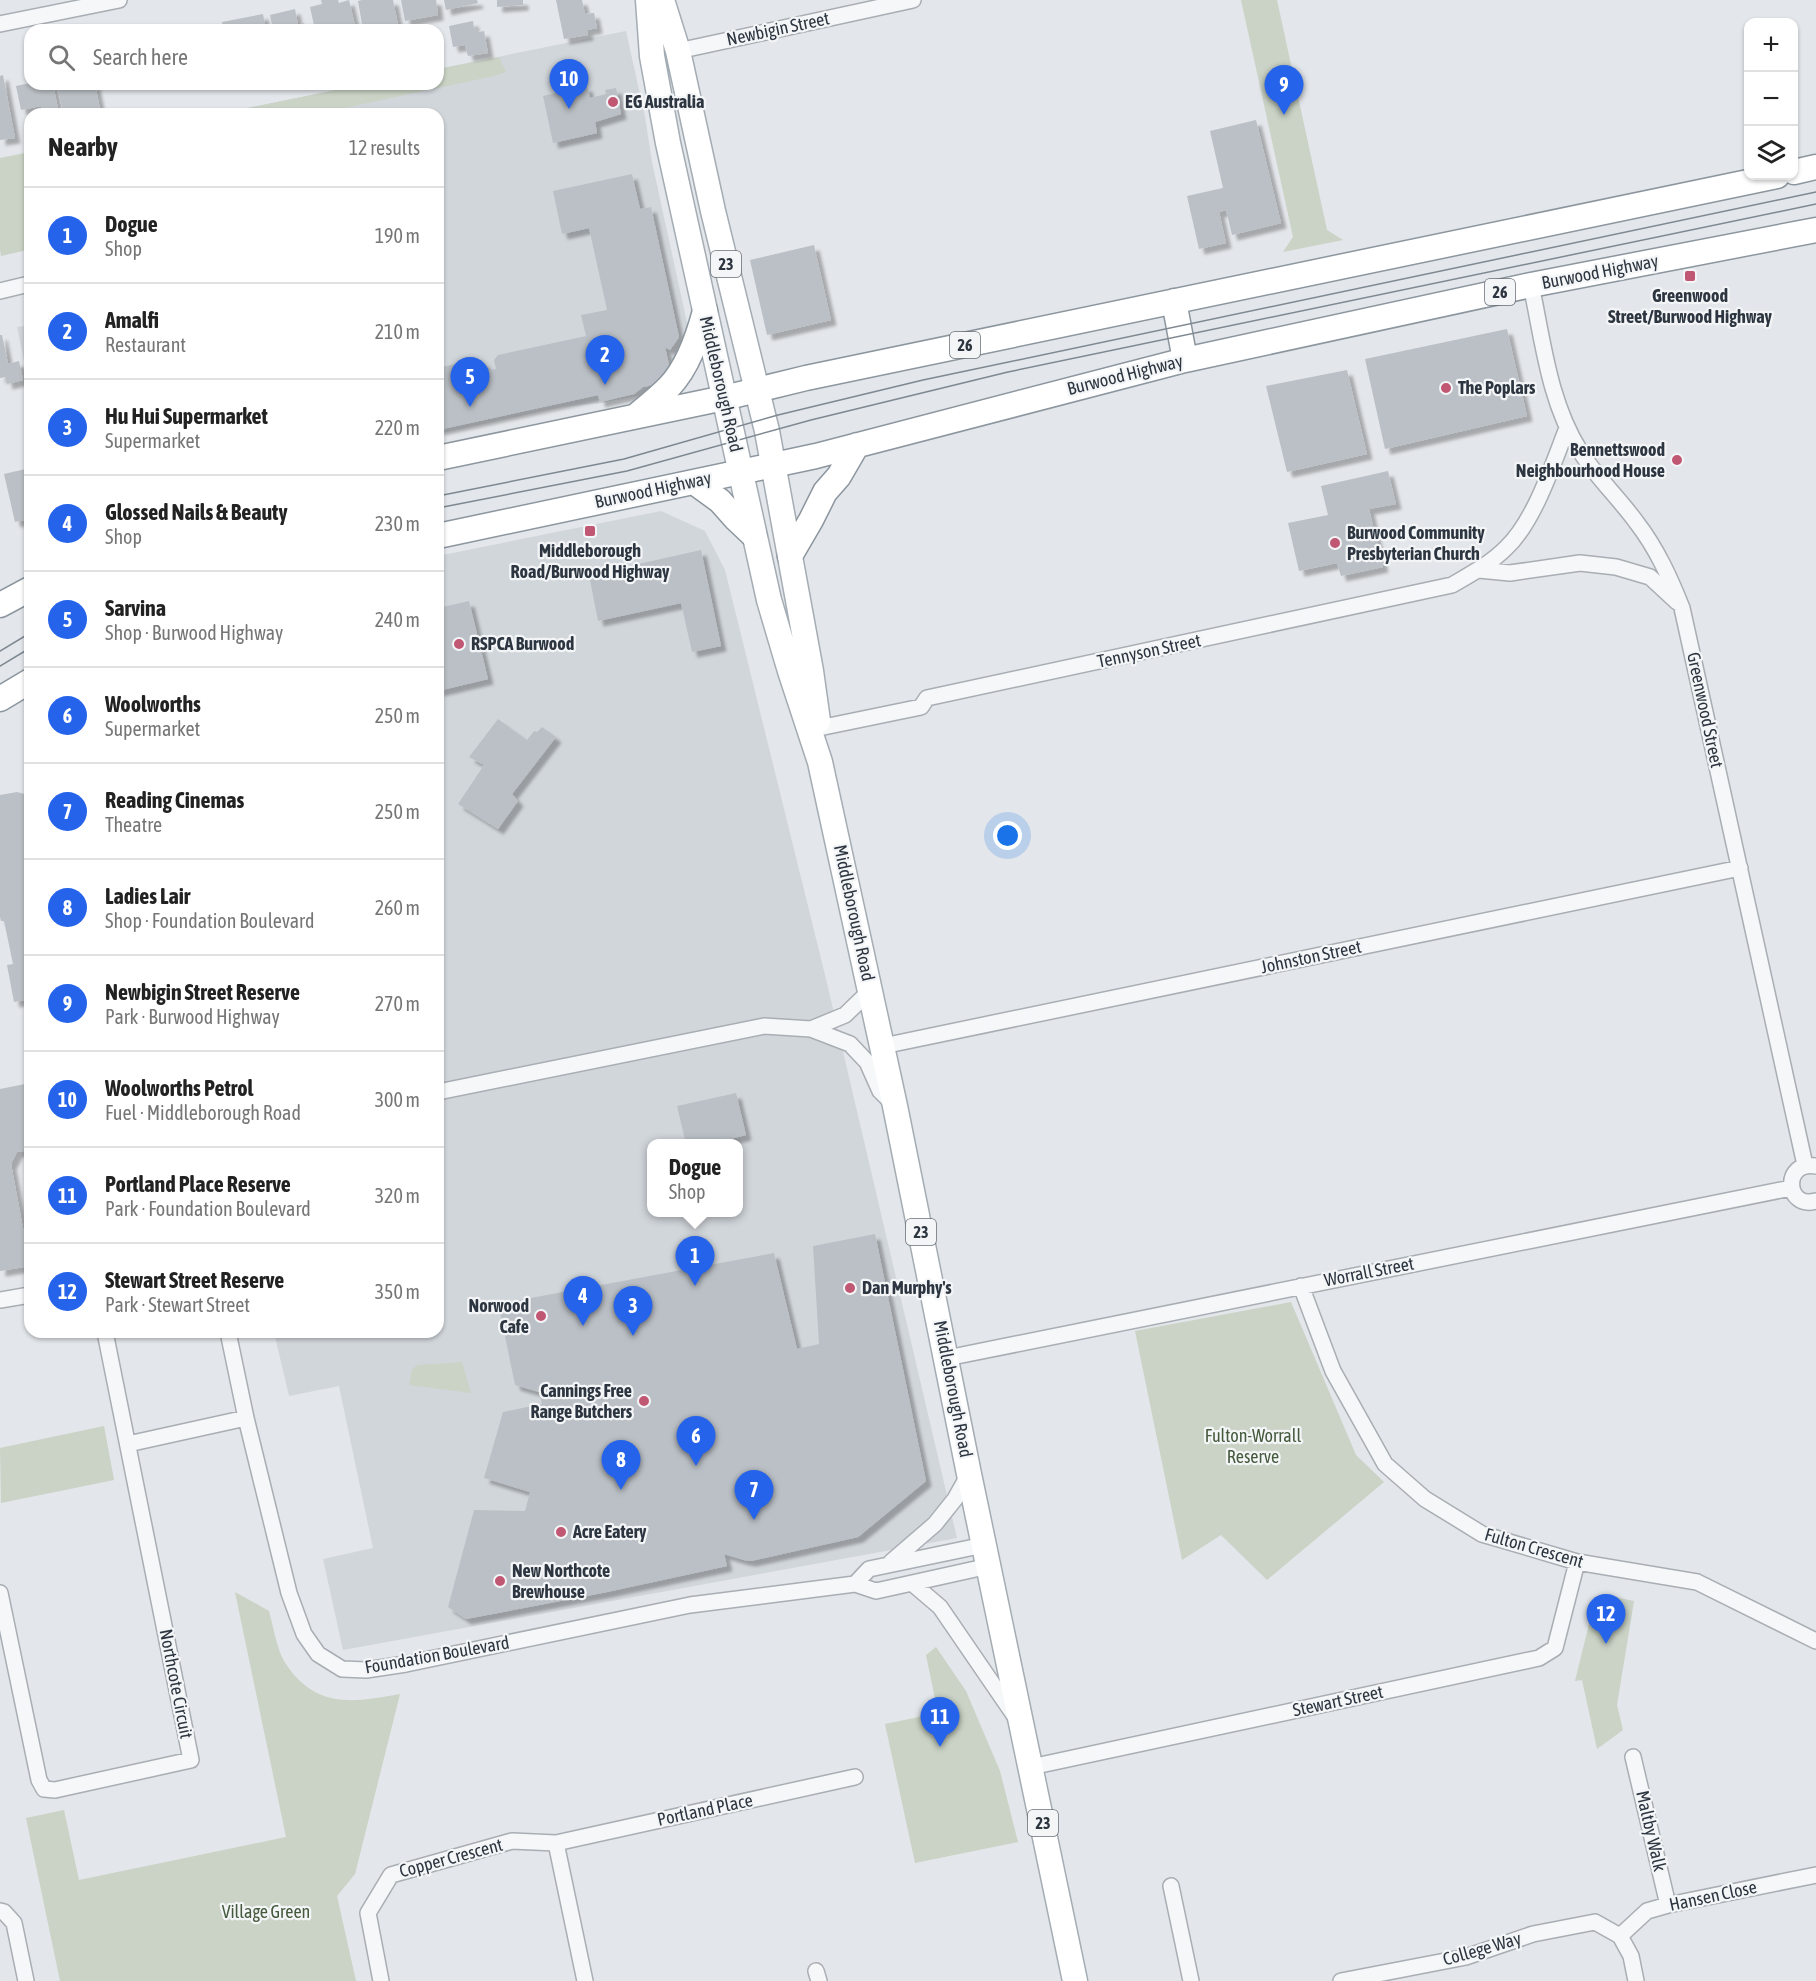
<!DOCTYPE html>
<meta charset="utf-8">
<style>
:root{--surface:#fff;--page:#f6f6f6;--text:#222;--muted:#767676;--line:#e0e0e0;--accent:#2563eb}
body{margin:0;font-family:"Asap Condensed",sans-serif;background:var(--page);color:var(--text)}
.controls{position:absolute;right:18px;top:18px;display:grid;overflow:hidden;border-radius:12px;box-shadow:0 2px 4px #0004}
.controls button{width:54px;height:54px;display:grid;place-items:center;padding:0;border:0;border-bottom:2px solid var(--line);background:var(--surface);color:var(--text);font:30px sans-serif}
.you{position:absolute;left:1008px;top:836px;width:21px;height:21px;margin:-15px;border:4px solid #fff;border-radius:50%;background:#1a73e8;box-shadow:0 0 0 9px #1a73e833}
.badge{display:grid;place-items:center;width:39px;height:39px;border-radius:50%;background:var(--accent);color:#fff;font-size:20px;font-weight:700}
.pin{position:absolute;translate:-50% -50px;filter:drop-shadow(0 2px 3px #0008)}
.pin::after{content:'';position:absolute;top:32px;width:21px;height:18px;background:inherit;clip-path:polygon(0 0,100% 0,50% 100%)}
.popup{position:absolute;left:647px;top:1139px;width:96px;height:78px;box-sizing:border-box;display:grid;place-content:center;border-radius:12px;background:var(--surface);filter:drop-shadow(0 2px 4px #0005);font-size:20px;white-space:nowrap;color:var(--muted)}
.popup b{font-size:22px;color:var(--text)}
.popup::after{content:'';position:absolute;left:50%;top:100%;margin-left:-12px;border:12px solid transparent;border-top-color:var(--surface)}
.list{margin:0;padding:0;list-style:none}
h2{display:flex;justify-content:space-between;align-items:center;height:78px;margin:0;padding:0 24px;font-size:26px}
h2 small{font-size:20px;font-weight:400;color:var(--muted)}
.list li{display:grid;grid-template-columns:39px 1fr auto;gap:18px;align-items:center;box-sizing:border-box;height:96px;padding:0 24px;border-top:2px solid var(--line)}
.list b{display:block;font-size:22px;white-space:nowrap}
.list p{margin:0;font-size:20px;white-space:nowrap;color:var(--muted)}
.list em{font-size:20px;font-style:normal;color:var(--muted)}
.icon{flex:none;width:33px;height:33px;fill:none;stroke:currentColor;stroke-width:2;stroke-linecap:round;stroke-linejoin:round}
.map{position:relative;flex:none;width:1816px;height:1981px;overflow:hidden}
.search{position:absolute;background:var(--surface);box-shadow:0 2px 4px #0004;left:24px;top:24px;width:420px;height:66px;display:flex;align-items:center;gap:15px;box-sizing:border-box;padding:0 21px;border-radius:18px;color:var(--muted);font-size:22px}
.panel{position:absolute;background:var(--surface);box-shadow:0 2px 4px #0004;left:24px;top:108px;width:420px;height:1230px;border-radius:18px}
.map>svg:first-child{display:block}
.built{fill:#d1d6db;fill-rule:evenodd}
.green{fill:#cad3c5}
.building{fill:#bbc0c6;filter:url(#shadow)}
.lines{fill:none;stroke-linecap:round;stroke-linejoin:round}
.minor-casing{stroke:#a9aeb4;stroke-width:18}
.primary-casing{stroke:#a4acb4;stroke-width:27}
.trunk-casing{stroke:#8c969f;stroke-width:27}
.minor{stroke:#f5f7f8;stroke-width:15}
.primary{stroke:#fff;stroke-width:24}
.trunk{stroke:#fff;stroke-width:24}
.tram{stroke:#7e8891;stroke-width:1.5}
.poi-dot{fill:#c05773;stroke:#f3f5f7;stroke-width:2}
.labels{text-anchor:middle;stroke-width:4.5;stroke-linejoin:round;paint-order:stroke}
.shield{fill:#f3f5f7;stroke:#686f77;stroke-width:1.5}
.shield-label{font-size:16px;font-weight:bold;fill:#2d3640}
.street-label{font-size:18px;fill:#2d3640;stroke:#f3f5f7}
.poi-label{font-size:18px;font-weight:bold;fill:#2d3640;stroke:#f3f5f7;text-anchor:start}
.park-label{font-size:18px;fill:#455a3c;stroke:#f3f5f7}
</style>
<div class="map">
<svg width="1816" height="1981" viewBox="0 0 1816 1981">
<defs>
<filter id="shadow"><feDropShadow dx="5.5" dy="5.5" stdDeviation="1.5" flood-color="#0004"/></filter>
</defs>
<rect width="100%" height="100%" fill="#e3e6ea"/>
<path class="built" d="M626 31 645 117 652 162 689 332 677 360 655 389 643 395 600 403 562 407 438 434V114H218L365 84H438V69Z
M30 325V390L17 327Z
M661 511 705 531 725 570 826 979 957 1538 343 1650 323 1559 373 1548 339 1386 289 1396 274 1332H438V556ZM652 1144H738V1212H652Z"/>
<path class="green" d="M1241 0H1277L1327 230 1343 240 1283 252 1293 237Z
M499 57 506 72 494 76 316 114H218L365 84H438V69Z
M30 152V263L27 250 1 256 0 249V158Z
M1291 1302 1356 1455 1384 1482 1267 1580 1221 1535 1182 1560 1135 1331Z
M462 1362 471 1393 409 1385 412 1369 418 1365Z
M104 1426 114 1480 1 1503 0 1448Z
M235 1592 269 1611C273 1626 277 1649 284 1661 314 1709 352 1703 400 1694L355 1874 337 1896 356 1981H60L26 1818 64 1810 79 1880 286 1837Z
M1610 1596 1634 1601 1617 1705 1623 1730 1597 1749 1582 1680 1575 1681 1593 1608Z
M936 1647 966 1691 1000 1771 1018 1842 915 1863 885 1724 938 1713 926 1655Z"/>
<path class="building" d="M321 0H338L339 3 349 0 356 30H315L310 7 322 4Z
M362 0H393L399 30H363L358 1Z
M401 0H436L438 15 405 21Z
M444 0H477L478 3 446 10Z
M497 0H523V5L497 7Z
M556 0H582L585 14 594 13 597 28 587 30 588 35 564 39Z
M295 9 298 25 304 23 306 30H273L270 15Z
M263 14 266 30H223L222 22Z
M473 21 474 28 479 32 484 31 488 53 468 56 465 45 453 47 449 26Z
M3 75 15 138 0 140V76Z
M30 83 53 84 59 114H42L41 106 21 110 16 86Z
M57 84H95L101 114H63Z
M587 86 590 98 606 94 605 90 616 88 621 114 595 122 597 133 553 143 543 96Z
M1256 120 1281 223 1232 235 1226 210 1219 212 1226 243 1199 249 1187 196 1223 188 1210 131Z
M632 174 640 209 651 207 679 337 670 350 665 347 669 365 657 384 643 387 634 394 600 402 598 395 438 430V368L477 359 486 365 487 371 496 369 494 360 498 355 586 336 581 315 607 310 589 228 562 234 553 191Z
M814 245 831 320 767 335 750 260Z
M1507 329 1527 416 1385 449 1365 359Z
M0 335H2L8 364 19 361 23 380 7 384 6 377 0 378Z
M1347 370 1367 454 1287 472 1266 386Z
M30 468V519L15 522 4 474Z
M1388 471 1396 504 1369 509 1383 567 1341 576 1337 563 1299 571 1288 523 1328 515 1321 486Z
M701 550 721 646 692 652 681 603 598 621 589 575Z
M469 601 488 679 438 691V608Z
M498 719 527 740 534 731 537 732 542 727 556 737 512 794 518 801 498 829 458 804 484 765 469 757Z
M17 792 25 794 30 800V999L14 1002 7 965 13 964 4 921H1L0 917V795Z
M30 1083V1150L17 1152 11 1164 30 1266 0 1271V1089Z
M736 1093 746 1135 710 1144H686L677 1106Z
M875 1234 926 1481 858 1537 751 1561 744 1560 724 1554 727 1566 607 1592 466 1619 448 1607 474 1510 525 1511 530 1492 484 1478 503 1412 542 1404 539 1392 515 1385 499 1307 509 1302 774 1253 797 1349 819 1344 813 1246Z"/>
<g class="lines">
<g class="minor-casing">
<path id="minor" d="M0 24 119 0
M678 51 913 0
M1531 285C1543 341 1549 402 1580 451 1596 477 1619 498 1637 523 1657 549 1670 578 1682 608L1805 1165
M0 291 25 285
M1479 570 1510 573 1580 563 1616 567 1650 577 1677 602
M819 728 921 707 927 698 1452 585C1471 574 1490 564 1506 548 1534 522 1553 464 1567 428
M811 1029 845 1015 871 990
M883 1046 1740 868
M438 1092 764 1026 811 1029 850 1044 867 1062 880 1091 890 1101
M1816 1166C1782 1160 1785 1210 1816 1201
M1301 1286 1333 1371 1385 1464 1425 1499 1482 1534 1577 1562 1697 1582 1816 1641
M0 1300 30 1295
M228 1332 246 1418 289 1593 304 1634 318 1654 342 1669 366 1670 406 1664 690 1605 855 1584 876 1591 989 1566
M947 1358 1791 1188
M128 1444 246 1418
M891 1562 935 1524 955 1499 969 1474
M855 1584 869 1569 984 1545
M913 1584 940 1607 1014 1715
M0 1593 39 1780 44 1789 55 1790 191 1760 105 1332
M1633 1757 1668 1905
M1031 1767 1539 1658 1555 1648 1577 1562
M556 1843 855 1777
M1171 1886 1191 1981
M0 1911 4 1912 14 1923 26 1981
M1620 1936 1647 1911 1668 1905 1816 1875
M1620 1936 1631 1956 1636 1981
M816 1971 819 1981
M381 1981 368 1913 391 1875 512 1841 556 1843 585 1981
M1341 1981 1466 1957 1533 1934 1595 1922 1620 1936"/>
</g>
<g class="primary-casing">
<path id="primary" d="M648 0 652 56 668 143 769 600 790 671 820 762 895 1106 969 1474 1075 1981
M662 0 678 51 713 211 767 431 811 671 818 721"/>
</g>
<g class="trunk-casing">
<path id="trunk" d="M1794 172 1816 167
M1174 301 1185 360
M637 415C648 406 659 397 669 387 688 367 698 337 705 311
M438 458 724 398 806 378 1777 176
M694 482 720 501 736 519 754 536
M438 536 816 456 1185 360 1531 285 1816 230
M790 556 811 520 825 492 839 476 857 445
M0 605 30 589
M0 699 30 681"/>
</g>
<use href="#minor" class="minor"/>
<use href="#primary" class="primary"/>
<use href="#trunk" class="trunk"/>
<path class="tram" d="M438 496 624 459 778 415 923 380 1816 192
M438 508 627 471 811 420 1008 372 1816 204
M0 651 30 633
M0 666 30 648"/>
</g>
<g class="poi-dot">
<circle cx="613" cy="102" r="6"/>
<rect x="1684" y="270" width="12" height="12" rx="3"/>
<circle cx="1446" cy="388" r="6"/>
<circle cx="1677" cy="460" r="6"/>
<rect x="584" y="525" width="12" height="12" rx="3"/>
<circle cx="1335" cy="543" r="6"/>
<circle cx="459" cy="644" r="6"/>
<circle cx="850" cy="1288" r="6"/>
<circle cx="541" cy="1316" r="6"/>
<circle cx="644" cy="1401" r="6"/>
<circle cx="561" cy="1532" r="6"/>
<circle cx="500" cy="1581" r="6"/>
</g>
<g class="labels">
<g class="shield">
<rect x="711" y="251" width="30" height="26" rx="4.5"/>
<rect x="1485" y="279" width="30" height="26" rx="4.5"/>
<rect x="950" y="332" width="30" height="26" rx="4.5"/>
<rect x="906" y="1219" width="30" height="26" rx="4.5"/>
<rect x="1028" y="1810" width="30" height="26" rx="4.5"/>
</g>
<g class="shield-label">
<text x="726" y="270">23</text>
<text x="1500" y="298">26</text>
<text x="965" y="351">26</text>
<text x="921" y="1238">23</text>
<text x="1043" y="1829">23</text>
</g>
<g class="street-label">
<text transform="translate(778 29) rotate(-12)" y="6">Newbigin Street</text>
<text transform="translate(1600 272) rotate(-11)" y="6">Burwood Highway</text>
<text transform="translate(1125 375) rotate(-14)" y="6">Burwood Highway</text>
<text transform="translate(721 384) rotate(77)" y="6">Middleborough Road</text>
<text transform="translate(653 490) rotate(-12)" y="6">Burwood Highway</text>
<text transform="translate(1149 651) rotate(-12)" y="6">Tennyson Street</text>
<text transform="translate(1705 710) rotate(78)" y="6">Greenwood Street</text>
<text transform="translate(854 913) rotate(78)" y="6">Middleborough Road</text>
<text transform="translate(1311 957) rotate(-12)" y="6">Johnston Street</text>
<text transform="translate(1369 1272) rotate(-11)" y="6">Worrall Street</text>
<text transform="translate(953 1389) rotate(79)" y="6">Middleborough Road</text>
<text transform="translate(1534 1548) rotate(16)" y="6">Fulton Crescent</text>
<text transform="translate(437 1655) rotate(-10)" y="6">Foundation Boulevard</text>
<text transform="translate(176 1684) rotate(79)" y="6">Northcote Circuit</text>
<text transform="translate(1338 1701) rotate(-12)" y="6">Stewart Street</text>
<text transform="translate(705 1810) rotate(-12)" y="6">Portland Place</text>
<text transform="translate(1651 1831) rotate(77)" y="6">Maltby Walk</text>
<text transform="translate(451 1858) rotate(-15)" y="6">Copper Crescent</text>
<text transform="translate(1713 1896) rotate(-12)" y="6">Hansen Close</text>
<text transform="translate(1482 1949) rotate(-16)" y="6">College Way</text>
</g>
<g class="poi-label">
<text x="625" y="108">EG Australia</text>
<text x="1690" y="302" text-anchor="middle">Greenwood<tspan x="1690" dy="21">Street/Burwood Highway</tspan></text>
<text x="1458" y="394">The Poplars</text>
<text x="1665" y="456" text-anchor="end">Bennettswood<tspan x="1665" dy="21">Neighbourhood House</tspan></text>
<text x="1347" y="539">Burwood Community<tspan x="1347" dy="21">Presbyterian Church</tspan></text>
<text x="590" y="557" text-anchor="middle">Middleborough<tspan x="590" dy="21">Road/Burwood Highway</tspan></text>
<text x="471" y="650">RSPCA Burwood</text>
<text x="862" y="1294">Dan Murphy's</text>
<text x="529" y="1312" text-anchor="end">Norwood<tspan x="529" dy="21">Cafe</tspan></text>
<text x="632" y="1397" text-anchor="end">Cannings Free<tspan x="632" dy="21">Range Butchers</tspan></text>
<text x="573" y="1538">Acre Eatery</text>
<text x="512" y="1577">New Northcote<tspan x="512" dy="21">Brewhouse</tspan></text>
</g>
<g class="park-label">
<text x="1253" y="1442">Fulton-Worrall<tspan x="1253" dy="21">Reserve</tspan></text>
<text x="266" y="1918">Village Green</text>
</g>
</g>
</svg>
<div class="controls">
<button>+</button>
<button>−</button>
<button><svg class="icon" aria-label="layers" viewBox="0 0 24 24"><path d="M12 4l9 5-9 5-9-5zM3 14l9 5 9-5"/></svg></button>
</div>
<div class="you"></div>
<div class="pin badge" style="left:695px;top:1286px">1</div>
<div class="popup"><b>Dogue</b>Shop</div>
<div class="pin badge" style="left:605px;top:385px">2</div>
<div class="pin badge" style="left:633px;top:1336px">3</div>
<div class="pin badge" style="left:583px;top:1326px">4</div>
<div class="pin badge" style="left:470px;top:407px">5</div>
<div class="pin badge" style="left:696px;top:1466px">6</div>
<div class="pin badge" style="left:754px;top:1520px">7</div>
<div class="pin badge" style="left:621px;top:1490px">8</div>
<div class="pin badge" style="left:1284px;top:115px">9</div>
<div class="pin badge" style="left:569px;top:109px">10</div>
<div class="pin badge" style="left:940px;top:1747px">11</div>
<div class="pin badge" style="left:1606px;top:1644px">12</div>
<div class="search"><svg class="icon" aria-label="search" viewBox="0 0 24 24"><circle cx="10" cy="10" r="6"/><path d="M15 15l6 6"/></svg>Search here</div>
<section class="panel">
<h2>Nearby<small>12 results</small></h2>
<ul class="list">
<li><span class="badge">1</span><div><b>Dogue</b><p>Shop</p></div><em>190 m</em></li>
<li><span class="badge">2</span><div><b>Amalfi</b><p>Restaurant</p></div><em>210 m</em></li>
<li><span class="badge">3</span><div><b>Hu Hui Supermarket</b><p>Supermarket</p></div><em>220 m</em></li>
<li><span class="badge">4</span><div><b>Glossed Nails &amp; Beauty</b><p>Shop</p></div><em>230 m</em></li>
<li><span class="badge">5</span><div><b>Sarvina</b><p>Shop · Burwood Highway</p></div><em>240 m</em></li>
<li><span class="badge">6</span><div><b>Woolworths</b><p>Supermarket</p></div><em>250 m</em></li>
<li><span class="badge">7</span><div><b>Reading Cinemas</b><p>Theatre</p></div><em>250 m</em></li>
<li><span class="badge">8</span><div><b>Ladies Lair</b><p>Shop · Foundation Boulevard</p></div><em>260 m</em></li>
<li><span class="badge">9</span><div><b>Newbigin Street Reserve</b><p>Park · Burwood Highway</p></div><em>270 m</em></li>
<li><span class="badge">10</span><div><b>Woolworths Petrol</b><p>Fuel · Middleborough Road</p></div><em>300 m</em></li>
<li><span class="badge">11</span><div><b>Portland Place Reserve</b><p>Park · Foundation Boulevard</p></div><em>320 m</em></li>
<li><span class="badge">12</span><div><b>Stewart Street Reserve</b><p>Park · Stewart Street</p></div><em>350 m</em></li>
</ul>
</section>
</div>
